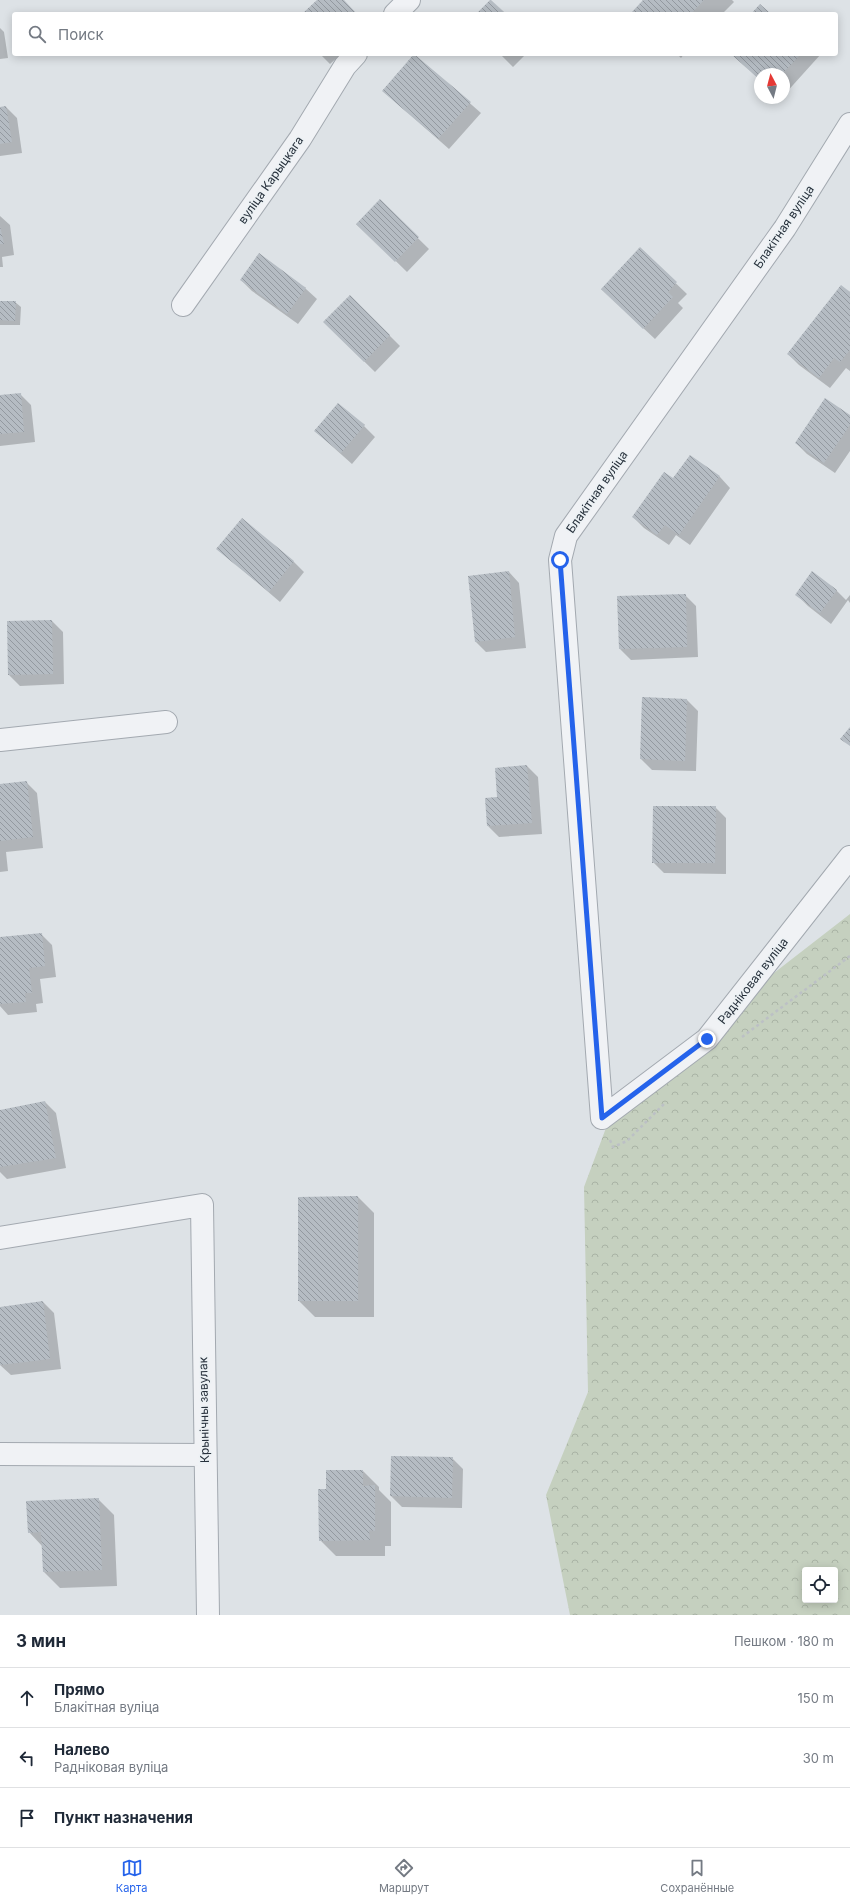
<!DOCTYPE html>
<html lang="ru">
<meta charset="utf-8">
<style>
:root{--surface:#fff;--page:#f6f6f7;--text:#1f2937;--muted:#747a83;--line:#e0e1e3;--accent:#2563eb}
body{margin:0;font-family:Inter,sans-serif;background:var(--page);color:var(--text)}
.controls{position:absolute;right:12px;bottom:12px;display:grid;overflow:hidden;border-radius:4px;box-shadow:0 2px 10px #0003}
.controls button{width:36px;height:36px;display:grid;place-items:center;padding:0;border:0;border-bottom:1px solid var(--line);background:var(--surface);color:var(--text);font:20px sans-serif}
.compass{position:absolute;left:754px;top:68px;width:36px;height:36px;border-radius:50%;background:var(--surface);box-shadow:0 2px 10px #0003;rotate:353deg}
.stop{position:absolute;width:12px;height:12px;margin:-9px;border:3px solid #2563eb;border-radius:50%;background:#fff}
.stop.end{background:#2563eb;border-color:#fff;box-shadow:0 1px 4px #0008}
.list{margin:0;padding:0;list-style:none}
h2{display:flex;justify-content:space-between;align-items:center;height:52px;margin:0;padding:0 16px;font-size:17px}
h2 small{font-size:13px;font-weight:400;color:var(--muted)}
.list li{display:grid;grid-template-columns:26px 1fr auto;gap:12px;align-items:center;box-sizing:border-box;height:60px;padding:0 16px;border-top:1px solid var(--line)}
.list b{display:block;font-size:15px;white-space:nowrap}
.list p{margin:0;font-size:13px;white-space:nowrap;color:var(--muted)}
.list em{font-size:13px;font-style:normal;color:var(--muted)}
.icon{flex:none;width:22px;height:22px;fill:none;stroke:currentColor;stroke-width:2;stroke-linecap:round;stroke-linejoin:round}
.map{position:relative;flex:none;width:850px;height:1615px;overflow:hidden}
.search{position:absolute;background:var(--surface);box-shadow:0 2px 10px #0003;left:12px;right:12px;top:12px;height:44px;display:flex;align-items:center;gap:10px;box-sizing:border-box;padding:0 14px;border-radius:4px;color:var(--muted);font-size:15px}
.sheet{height:232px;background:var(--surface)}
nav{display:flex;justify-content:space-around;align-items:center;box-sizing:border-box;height:56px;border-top:1px solid var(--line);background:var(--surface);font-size:11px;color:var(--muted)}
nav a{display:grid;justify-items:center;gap:2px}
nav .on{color:var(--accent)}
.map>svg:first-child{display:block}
.forest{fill:url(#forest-crowns);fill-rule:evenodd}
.shadow{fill:#0003}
.building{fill:url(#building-back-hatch)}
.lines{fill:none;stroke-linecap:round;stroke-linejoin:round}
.minor-casing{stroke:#a3a9b0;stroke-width:24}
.path{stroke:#bcc0c5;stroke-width:2.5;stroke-dasharray:3 3;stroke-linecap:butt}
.minor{stroke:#f0f2f5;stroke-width:22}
.route{stroke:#2563eb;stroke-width:5}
.labels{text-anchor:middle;stroke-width:3;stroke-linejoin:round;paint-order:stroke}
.street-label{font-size:12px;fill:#27313c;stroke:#ecf1f4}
</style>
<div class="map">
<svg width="850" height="1615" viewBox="0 0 850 1615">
<defs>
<pattern id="forest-crowns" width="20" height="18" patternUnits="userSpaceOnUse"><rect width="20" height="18" fill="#c5d0bf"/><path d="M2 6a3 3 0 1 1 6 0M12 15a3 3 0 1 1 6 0" fill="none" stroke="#a9b3a5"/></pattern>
<pattern id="building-back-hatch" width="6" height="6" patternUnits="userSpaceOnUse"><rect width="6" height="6" fill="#b5bcc3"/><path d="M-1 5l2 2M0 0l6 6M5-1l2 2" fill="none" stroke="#9399a0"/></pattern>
</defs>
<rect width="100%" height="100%" fill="#dde2e6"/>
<path class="forest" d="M850 914V1615H570L546 1495 588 1392 584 1187 619 1093ZM805 1570H835V1600H805Z"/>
<path class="shadow" d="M645 0H732L734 2 722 14H635Z
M0 28 4 32 8 58 0 59Z
M320 54H341L330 64Z
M500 54H526L513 67Z
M677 54H684L681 58Z
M732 54H821L784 95V74H760V80Z
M415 55 481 113 449 149 383 91Z
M6 107 17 118 22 153 0 156V108Z
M380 201 429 249 407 272 358 224Z
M0 216 10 225 14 255 2 257 3 267H0Z
M640 249 687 294 678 303 683 308 655 339 613 300Z
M259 255 306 289 317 299 298 324 252 291 241 280Z
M850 293V371L846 368 830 388 799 365 788 354Z
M350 296 400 346 375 372 324 322Z
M0 302H15L21 307 20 325H0Z
M20 394 31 405 35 442 0 446V396Z
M850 416V451L835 473 807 454 796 443Z
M364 426 375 437 352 464 315 431Z
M690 456 720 477 730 488 690 545 676 535 669 545 644 528 633 517 673 480Z
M218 549 293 561 304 572 280 602Z
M509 572 519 583 526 648 486 652 475 641Z
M836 590 846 600 850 595V603L848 600 831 624 808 606 797 595Z
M685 595 696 606 698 657 631 660 620 649Z
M52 621 63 632 64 684 20 686 9 675Z
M687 700 698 711 696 771 652 770 641 759Z
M527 766 538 777 542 834 499 837 488 826Z
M26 782 37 793 43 848 6 852 8 871 0 872V785Z
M715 807 726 818V874L664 873 653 862Z
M41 934 52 945 56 977 40 979 43 1003 36 1004 37 1012 8 1015 0 1006V938Z
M45 1102 56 1113 66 1168 7 1179 0 1172V1111Z
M358 1197 374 1213V1317H315L299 1301Z
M43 1302 54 1313 61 1369 11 1375 0 1365V1308Z
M452 1458 463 1469 462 1508 402 1507 391 1496Z
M363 1471 379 1487V1490L391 1502V1546H385V1556H336L320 1540 327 1490Z
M98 1499 114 1515 117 1586 60 1588 44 1572 43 1547 29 1532Z"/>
<path class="building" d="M317 0H344L357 14H302Z
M490 0H491L506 14H476Z
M643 0H704L691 14H633L632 12Z
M760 4 771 14H751Z
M414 54 471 102 438 139 382 91Z
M731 54H801L782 74H760V80Z
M6 106 12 142 0 144V107Z
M380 199 419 237 395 262 356 224Z
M0 226 4 244H0Z
M640 247 677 282 668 292 673 297 643 329 601 289Z
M259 253 306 288 287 314 240 280Z
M841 285 850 292V350L840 362 834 358 819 378 787 354Z
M350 295 390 335 364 362 323 322Z
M0 301H16L15 321 0 320Z
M21 393 24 432 0 434V395Z
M825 398 850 415V425L824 463 795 443Z
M338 403 365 425 341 453 314 431Z
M690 455 720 476 679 535 665 525 657 535 632 517 664 472 673 478Z
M242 518 294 561 269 592 216 549Z
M509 571 515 637 475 642 468 576Z
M812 571 837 590 820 613 795 595Z
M686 594 687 647 619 649 617 596Z
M52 620 53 674 8 675 7 621Z
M642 697 687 699 685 761 640 759Z
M850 727V746L840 739Z
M527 765 532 823 487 826 485 798 497 797 495 768Z
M27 781 33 837 0 841V784Z
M653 806H716L715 863H652Z
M42 933 45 966 29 968 32 993H25L26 1002 0 1004V937Z
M45 1101 56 1158 0 1167V1110Z
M358 1196V1301H298V1197Z
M43 1301 50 1359 0 1365V1307Z
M391 1456 453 1457 452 1498 390 1496Z
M326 1470H363V1486L375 1485V1531L369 1530 370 1540 319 1541 318 1489H326Z
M99 1498 102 1570 43 1572 41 1532 28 1533 26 1501Z"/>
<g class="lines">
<g class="minor-casing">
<path id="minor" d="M395 14 409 0
M183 305 300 139 345 66 356 54
M0 740 166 722
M602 1118 560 560 566 536 785 228 850 124
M602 1118 707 1039 850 857
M0 1238 202 1205 208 1615
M0 1454 205 1455"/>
</g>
<path class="path" d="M742 1037 850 956
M610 1140 613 1147 627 1141 664 1104"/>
<use href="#minor" class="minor"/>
</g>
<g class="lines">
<path class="route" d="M560 560 602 1118 707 1039"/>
</g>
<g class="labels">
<g class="street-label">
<text transform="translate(271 180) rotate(-55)" y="4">вуліца Карыцкага</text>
<text transform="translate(784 227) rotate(-56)" y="4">Блакітная вуліца</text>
<text transform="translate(597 492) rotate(-55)" y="4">Блакітная вуліца</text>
<text transform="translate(753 981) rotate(-52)" y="4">Радніковая вуліца</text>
<text transform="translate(204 1410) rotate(-91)" y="4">Крынічны завулак</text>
</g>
</g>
</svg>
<div class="controls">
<button><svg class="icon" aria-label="locate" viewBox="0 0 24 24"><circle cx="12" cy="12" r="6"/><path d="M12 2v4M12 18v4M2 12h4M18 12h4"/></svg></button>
</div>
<svg class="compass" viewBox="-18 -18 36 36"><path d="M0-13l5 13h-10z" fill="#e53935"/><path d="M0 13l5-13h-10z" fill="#747a83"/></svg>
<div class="stop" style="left:560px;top:560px"></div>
<div class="stop end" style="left:707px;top:1039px"></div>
<div class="search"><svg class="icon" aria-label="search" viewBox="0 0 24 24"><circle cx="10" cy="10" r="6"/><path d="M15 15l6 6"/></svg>Поиск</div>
</div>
<section class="sheet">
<h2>3 мин<small>Пешком · 180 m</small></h2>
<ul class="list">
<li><svg class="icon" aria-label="ahead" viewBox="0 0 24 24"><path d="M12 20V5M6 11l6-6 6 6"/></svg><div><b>Прямо</b><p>Блакітная вуліца</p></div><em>150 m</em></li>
<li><svg class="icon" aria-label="left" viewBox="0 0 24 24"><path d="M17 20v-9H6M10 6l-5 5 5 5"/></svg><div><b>Налево</b><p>Радніковая вуліца</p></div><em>30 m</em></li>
<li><svg class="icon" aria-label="arrive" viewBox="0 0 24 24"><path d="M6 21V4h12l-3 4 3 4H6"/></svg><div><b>Пункт назначения</b></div></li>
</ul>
</section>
<nav>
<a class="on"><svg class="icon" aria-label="map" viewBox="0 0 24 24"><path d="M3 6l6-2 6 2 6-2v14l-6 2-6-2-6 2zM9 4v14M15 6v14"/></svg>Карта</a>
<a><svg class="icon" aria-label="directions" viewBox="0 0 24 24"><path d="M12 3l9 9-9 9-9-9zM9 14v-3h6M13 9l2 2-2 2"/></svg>Маршрут</a>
<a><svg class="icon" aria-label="saved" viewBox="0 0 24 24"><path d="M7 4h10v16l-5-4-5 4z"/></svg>Сохранённые</a>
</nav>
